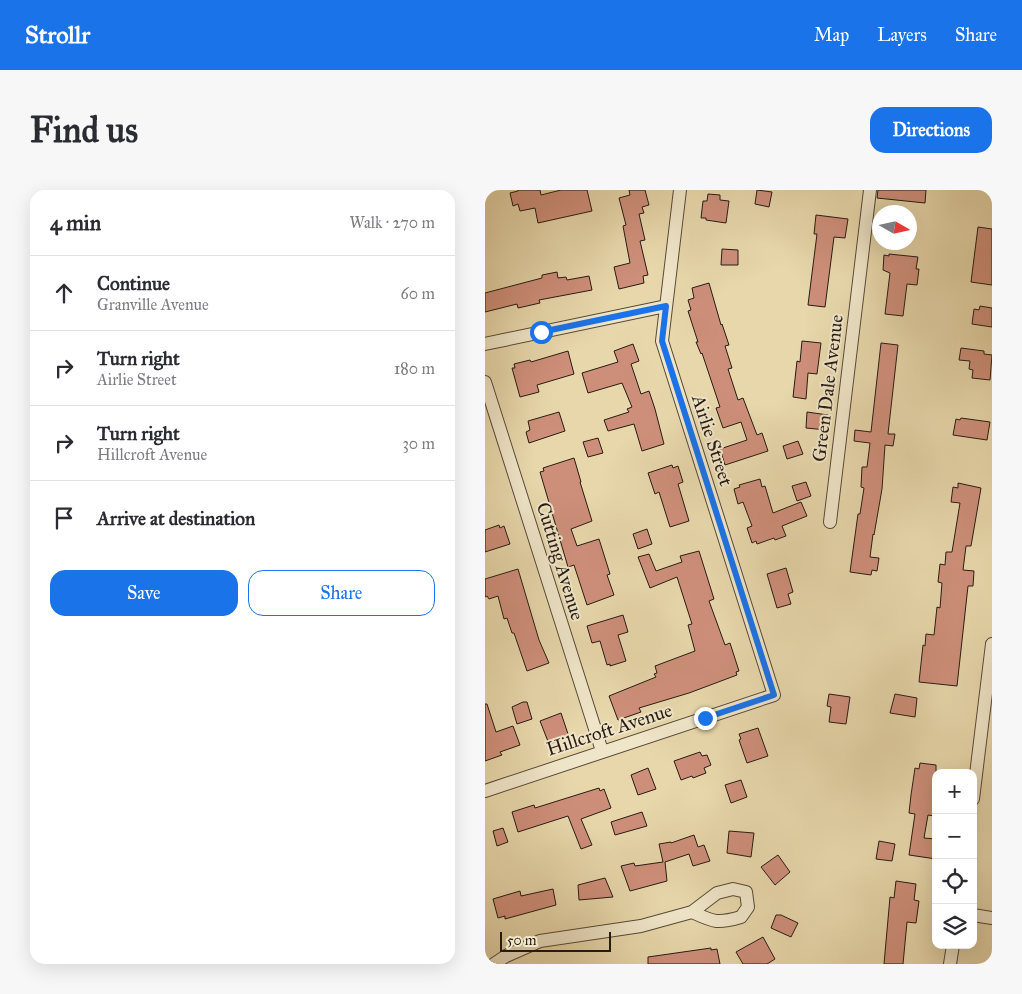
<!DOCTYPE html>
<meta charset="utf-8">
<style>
:root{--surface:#fff;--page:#f7f7f7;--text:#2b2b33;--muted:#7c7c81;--line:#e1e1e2;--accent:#1a73e8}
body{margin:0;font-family:"IM FELL Great Primer",serif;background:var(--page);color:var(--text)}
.controls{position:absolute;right:15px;bottom:15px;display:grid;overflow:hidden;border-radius:10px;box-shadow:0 5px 20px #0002}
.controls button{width:45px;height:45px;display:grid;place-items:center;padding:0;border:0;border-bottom:1px solid var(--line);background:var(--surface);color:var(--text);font:25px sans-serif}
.compass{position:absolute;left:387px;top:15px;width:45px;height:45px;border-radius:50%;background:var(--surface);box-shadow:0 5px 20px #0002;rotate:99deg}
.scale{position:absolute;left:15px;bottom:12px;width:111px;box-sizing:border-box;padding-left:5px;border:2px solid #271b13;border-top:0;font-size:14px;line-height:18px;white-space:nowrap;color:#271b13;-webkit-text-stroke:4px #efe5c8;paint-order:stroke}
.stop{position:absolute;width:15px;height:15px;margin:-11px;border:4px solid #1a73e8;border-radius:50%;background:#fff}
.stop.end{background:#1a73e8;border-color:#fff;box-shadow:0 1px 5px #0008}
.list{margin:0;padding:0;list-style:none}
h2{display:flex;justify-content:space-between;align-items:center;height:65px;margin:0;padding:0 20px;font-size:21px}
h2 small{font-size:16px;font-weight:400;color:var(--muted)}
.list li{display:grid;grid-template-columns:32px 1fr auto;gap:15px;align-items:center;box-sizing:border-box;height:75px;padding:0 20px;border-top:1px solid var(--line)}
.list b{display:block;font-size:19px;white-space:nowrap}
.list p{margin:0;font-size:16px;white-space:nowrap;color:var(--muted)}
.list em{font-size:16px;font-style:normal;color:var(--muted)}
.actions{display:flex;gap:10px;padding:15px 20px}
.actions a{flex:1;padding:11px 0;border:1px solid var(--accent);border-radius:15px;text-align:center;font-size:18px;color:var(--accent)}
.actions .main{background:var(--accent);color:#fff}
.icon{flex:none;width:28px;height:28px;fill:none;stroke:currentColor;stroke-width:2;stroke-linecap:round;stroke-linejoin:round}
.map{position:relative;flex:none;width:507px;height:774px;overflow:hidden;border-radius:15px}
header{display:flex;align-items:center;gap:30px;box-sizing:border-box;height:70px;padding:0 25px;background:var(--accent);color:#fff}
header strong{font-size:24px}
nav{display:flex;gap:28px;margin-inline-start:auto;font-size:18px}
.intro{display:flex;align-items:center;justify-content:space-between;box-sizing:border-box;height:120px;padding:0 30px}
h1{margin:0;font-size:35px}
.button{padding:12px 22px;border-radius:15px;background:var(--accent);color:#fff;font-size:18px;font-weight:700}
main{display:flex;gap:30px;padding:0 30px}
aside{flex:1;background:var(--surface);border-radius:15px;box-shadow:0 5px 20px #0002}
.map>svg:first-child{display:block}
.building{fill:#ce8f7a;stroke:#271b13}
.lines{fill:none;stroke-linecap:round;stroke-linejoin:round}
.minor-casing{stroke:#574a39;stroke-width:14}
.minor{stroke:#efe5c8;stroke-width:12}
.route{stroke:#1a73e8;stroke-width:6}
.labels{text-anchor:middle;stroke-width:4;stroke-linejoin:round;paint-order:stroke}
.street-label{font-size:19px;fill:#271b13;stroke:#efe5c8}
</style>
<header>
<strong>Strollr</strong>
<nav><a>Map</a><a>Layers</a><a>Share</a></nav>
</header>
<div class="intro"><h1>Find us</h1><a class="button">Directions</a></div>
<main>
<aside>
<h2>4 min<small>Walk · 270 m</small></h2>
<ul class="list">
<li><svg class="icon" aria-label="ahead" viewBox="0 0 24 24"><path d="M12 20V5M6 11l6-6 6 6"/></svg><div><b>Continue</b><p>Granville Avenue</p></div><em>60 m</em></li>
<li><svg class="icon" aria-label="right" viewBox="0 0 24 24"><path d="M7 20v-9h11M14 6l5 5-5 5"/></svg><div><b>Turn right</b><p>Airlie Street</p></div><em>180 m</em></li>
<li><svg class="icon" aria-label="right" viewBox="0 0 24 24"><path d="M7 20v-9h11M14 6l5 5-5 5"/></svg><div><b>Turn right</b><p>Hillcroft Avenue</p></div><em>30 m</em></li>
<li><svg class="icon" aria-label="arrive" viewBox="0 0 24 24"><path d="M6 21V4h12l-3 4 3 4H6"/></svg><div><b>Arrive at destination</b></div></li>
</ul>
<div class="actions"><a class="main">Save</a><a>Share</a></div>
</aside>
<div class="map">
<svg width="507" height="774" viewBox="0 0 507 774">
<rect width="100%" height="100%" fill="#e7d7ab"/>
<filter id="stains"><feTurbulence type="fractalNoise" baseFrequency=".004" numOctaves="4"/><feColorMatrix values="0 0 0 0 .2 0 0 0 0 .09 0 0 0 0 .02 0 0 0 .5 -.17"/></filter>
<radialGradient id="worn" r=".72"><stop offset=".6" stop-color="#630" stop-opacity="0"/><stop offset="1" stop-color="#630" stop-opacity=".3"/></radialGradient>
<path class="building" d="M33 0H55L56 5 76 0H102L107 21 53 33 50 18 35 21 33 14 28 16 25 3 33 1Z
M144 0H160L164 15 157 17 159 23 154 24 160 50 155 51 163 85 158 86 159 93 134 99 129 77 145 73 138 36 141 35 134 8 145 5Z
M272 0 287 2 284 17 270 14Z
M393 0H441L440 13 392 8Z
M223 4 235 5V10L244 11 241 33 221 30V28H216L218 11H222Z
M331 25 363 29 360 48 349 47 340 117 323 115 332 44H329Z
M493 37 507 39V95L486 92Z
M237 59 253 60V75H236Z
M404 64 433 67 431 79H434L432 95 422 94 418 126 400 124 405 83 398 80 399 65 404 66Z
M72 82 73 88 81 87 82 90 104 86 107 100 54 110 55 113 33 118 32 114 0 122V103L57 88V85Z
M224 93 236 135 237 134 244 155 240 156 247 178 243 179 253 210 258 208 272 245 277 243 283 261 240 275 235 259 262 250 256 232 238 238 231 218 235 217 217 163 216 164 211 152H213L203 121 206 120 203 110 209 108 207 98Z
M495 116 507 118V137L487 134 489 119 494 120Z
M317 151 336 153 332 184 323 183 321 209 308 207 312 171 315 172Z
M396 153 413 155 403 244H410L408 256 400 255 397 299 389 345 388 344 385 367 394 368 392 381 387 380 386 385 365 382 373 324H375L379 298 376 297 377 277H382L385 253 369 251 370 240 386 242Z
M148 154 154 171 146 174 156 204 164 201 170 219 179 254 157 261 149 234 123 241 119 230 144 222 142 219 147 217 137 193 103 203 97 183 133 172 129 161Z
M476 158 499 161V164L507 165 505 190 487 188 488 180 484 179 485 171 474 170Z
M83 161 89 184 52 195 54 202 35 207 27 178H30L29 174 45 170 46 172Z
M74 222 80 241 44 253 41 242 45 240 43 231Z
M322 222 343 225 342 240 321 238Z
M476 228 505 232 502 250 468 245 471 229 475 230Z
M113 248 118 263 103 267 98 252Z
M313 251 318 264 302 269 298 256Z
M89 268 96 292H95L107 331 86 339 92 356 114 349 125 384 122 385 129 405 102 415 89 375 83 377 55 282 59 281 58 278Z
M187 275 188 278 193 276 198 292 193 294 204 331 185 337 174 302 170 304 163 283Z
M275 289 277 297 280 296 288 323 316 312 322 326 297 336 301 346 290 350 289 348 272 354 271 351 267 353 262 338 267 336 258 312 253 314 249 299 255 297 254 295Z
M321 292 326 306 312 311 307 296Z
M473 293 496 298 486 356H481L478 380 489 381 488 396H483L472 496 434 492 438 455 440 456 441 444 449 445 452 417 455 418 457 393 453 392 455 374 460 375 461 362H467L475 313 466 312 468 297 473 298Z
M14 335 15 338 19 336 25 354 0 362V340Z
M162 339 167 354 153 359 148 344Z
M214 361 229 409 224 411 240 455 245 453 254 481 251 482 252 485 204 503 154 518 156 522 133 530 124 506 171 487 169 484 172 483 170 476 210 461 203 435 207 434 192 387 165 398 153 367 164 364 171 381 197 372 195 366Z
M301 378 308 402 303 404 306 414 292 418 282 384Z
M33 379 54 450 64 473 42 481 29 443H27L22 428 19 429 13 406 4 409 2 406 0 407V389Z
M138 425 143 442 133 445 141 471 125 476V474L122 475 115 451 107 453 102 436Z
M344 504 365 507 361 534 344 532 346 517 342 516Z
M410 504 432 508 430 527 405 523Z
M38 512H42L47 529 32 534 27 517Z
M0 514H2L11 542 28 536 35 555 15 562 17 565 0 571Z
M76 523 84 547 64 554 55 531Z
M273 538 283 566 262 573 254 550 256 549 254 544Z
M215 562 217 566 222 565 226 575 219 578 221 583 208 588 207 586 196 590 189 571Z
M435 573 451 575V622L449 626 443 625 439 648 451 649V669L424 665 430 624 424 623 426 605 430 578 434 579Z
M163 578 171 599 153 605 146 585Z
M256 590 262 607 246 613 240 595Z
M114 598 115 601 119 599 126 618 96 629 107 655 96 659 83 626 33 642 27 622 49 615 50 618Z
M157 622 162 636 130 645 126 632Z
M18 638 23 652 12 656 8 641Z
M244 641 269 643 266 667 242 663Z
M209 645 213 657 219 655 225 671 208 676 204 664 180 672 182 691 145 701 136 676 149 673 150 676 178 672 174 654 186 652V653Z
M394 651 410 654 407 671 391 669Z
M293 665 305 682 290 695 276 677Z
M120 688 128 707 94 710 93 695Z
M411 691 431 694 429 710 434 711 431 733 422 732 418 774H399L405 707 409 708Z
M68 699 71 715 20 729V726L13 728 8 709 35 701 36 706Z
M291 725H296L313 733 306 747 286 738Z
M278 747 290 769 282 774H258L251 762Z
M226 758V760L232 759 235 774H163V767Z"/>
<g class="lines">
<g class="minor-casing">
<path id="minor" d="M0 154 181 116
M0 192 117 561
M345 332 385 0
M0 601 289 505 177 151 195 0
M488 609 507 454
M488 725 507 728
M9 774 21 766 55 751 156 736 207 722 232 703 248 699 261 702 263 717 256 727C232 734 229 732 207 722
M465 774 468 755"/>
</g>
<use href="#minor" class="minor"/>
</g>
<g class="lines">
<path class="route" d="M56 142 181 116 177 151 289 505 220 528"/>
</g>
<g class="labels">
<g class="street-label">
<text transform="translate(342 198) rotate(-83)" y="7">Green Dale Avenue</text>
<text transform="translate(228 250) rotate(72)" y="7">Airlie Street</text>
<text transform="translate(76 371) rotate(73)" y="7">Cutting Avenue</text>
<text transform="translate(124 539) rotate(-18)" y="7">Hillcroft Avenue</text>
</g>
</g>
<rect width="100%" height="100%" filter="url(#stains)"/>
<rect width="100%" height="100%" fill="url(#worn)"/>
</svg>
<div class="controls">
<button>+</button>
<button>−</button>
<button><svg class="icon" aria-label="locate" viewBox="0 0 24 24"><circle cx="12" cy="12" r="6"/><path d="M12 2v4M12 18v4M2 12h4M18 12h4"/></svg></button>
<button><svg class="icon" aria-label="layers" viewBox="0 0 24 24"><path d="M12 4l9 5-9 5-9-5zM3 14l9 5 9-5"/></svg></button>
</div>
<svg class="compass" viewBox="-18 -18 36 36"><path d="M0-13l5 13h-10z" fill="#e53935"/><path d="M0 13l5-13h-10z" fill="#7c7c81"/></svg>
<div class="scale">50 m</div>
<div class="stop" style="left:56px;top:142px"></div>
<div class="stop end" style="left:220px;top:528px"></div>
</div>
</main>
